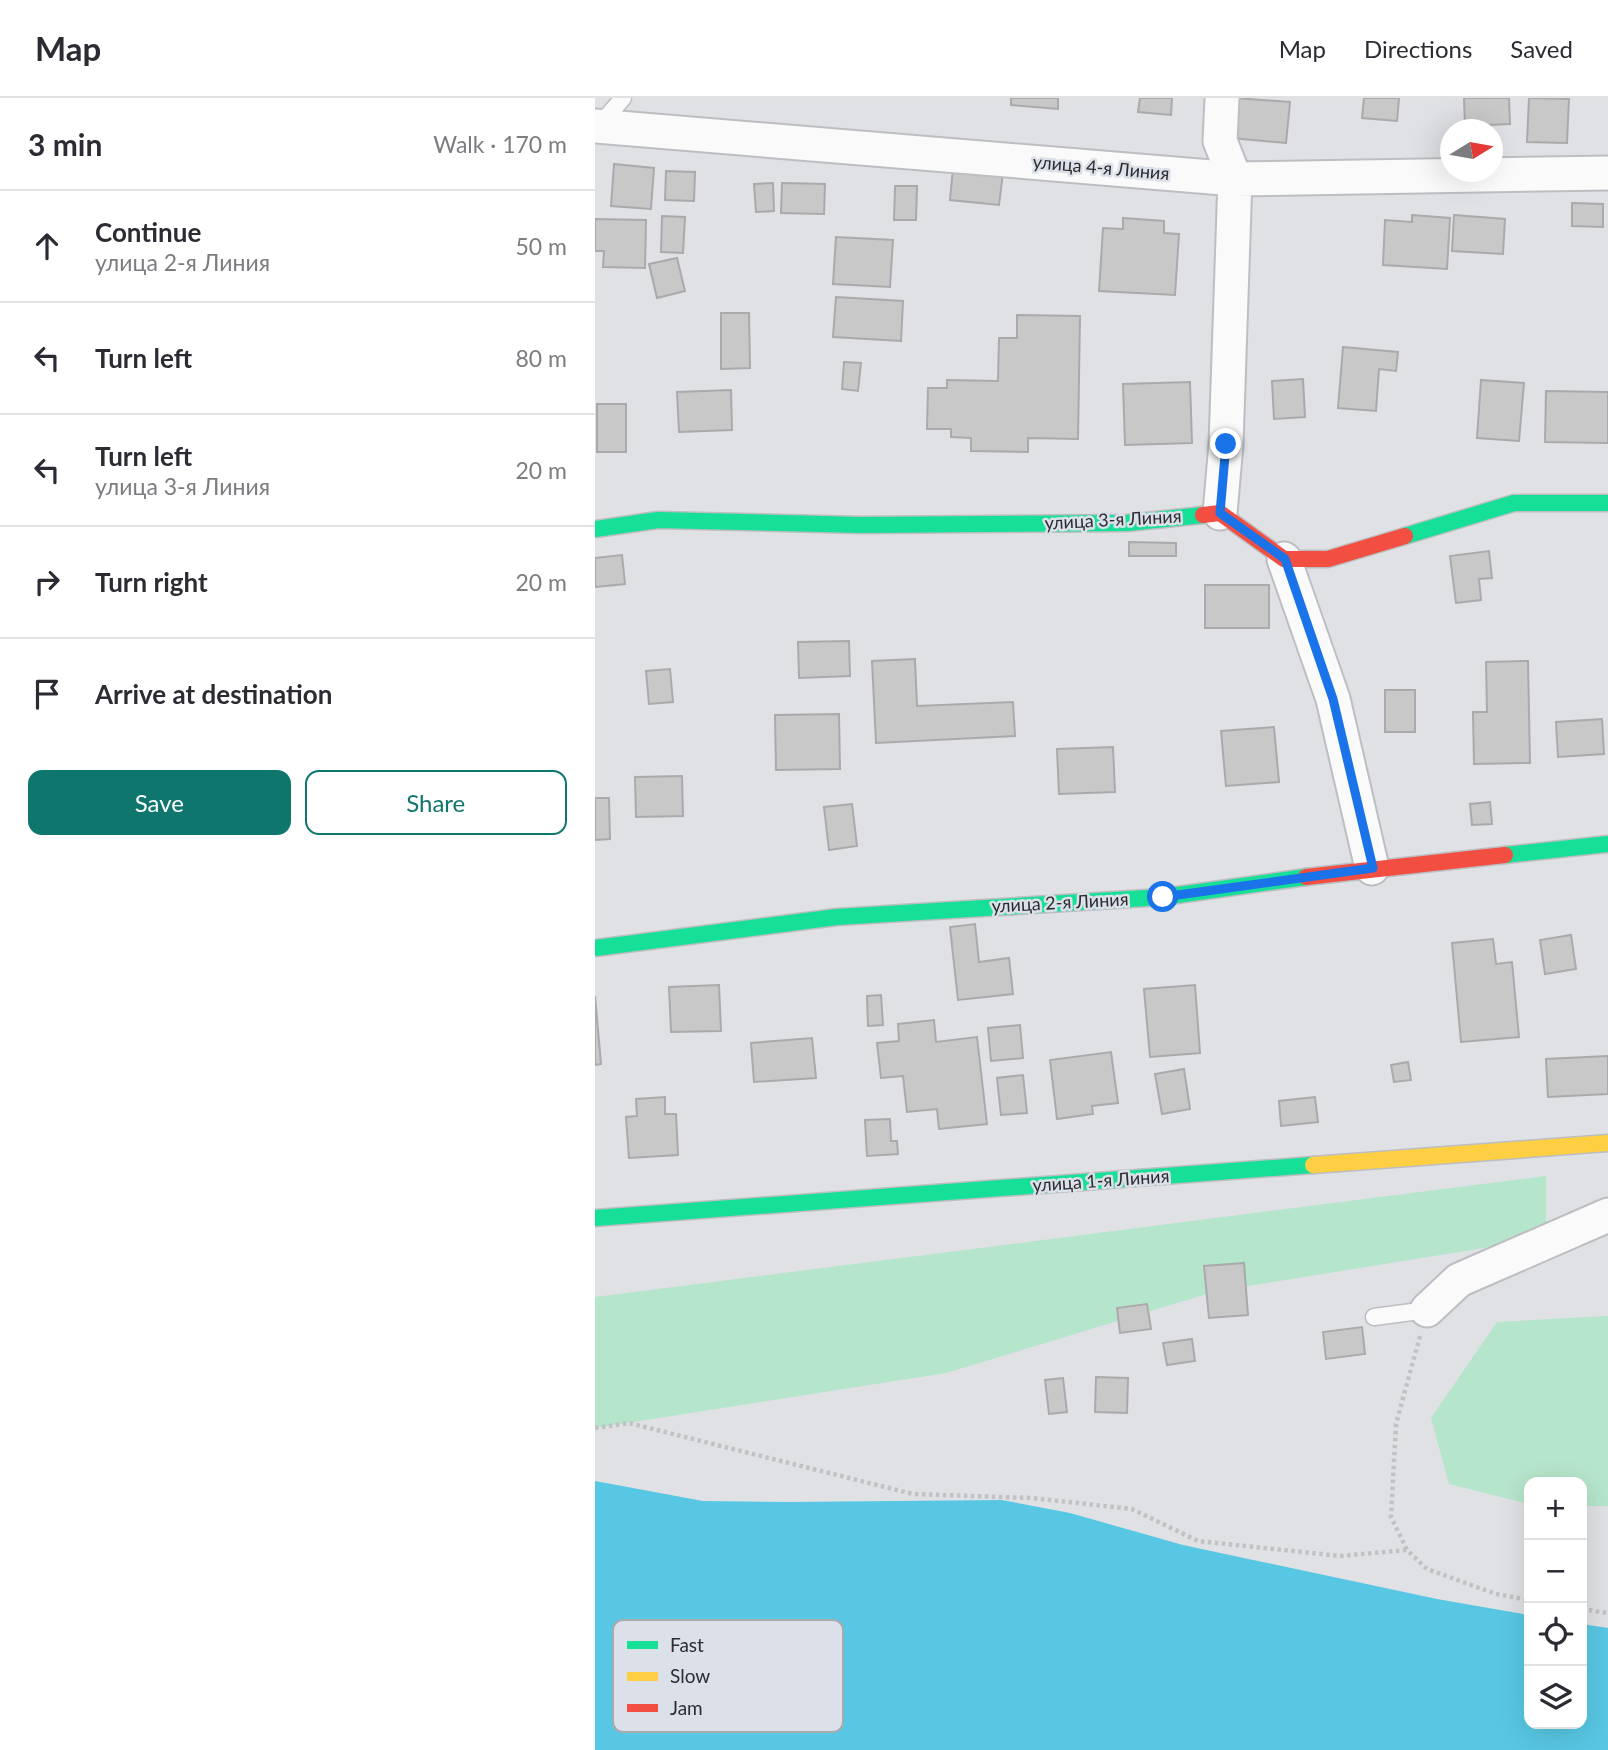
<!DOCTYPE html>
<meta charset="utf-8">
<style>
:root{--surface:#fff;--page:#f2f2f3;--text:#2b2b33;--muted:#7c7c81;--line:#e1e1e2;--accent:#0f766e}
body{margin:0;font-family:Lato,sans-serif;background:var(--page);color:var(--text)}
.controls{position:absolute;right:21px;bottom:21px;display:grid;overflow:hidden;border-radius:14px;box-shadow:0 7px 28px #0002}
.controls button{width:63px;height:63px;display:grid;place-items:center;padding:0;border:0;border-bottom:2px solid var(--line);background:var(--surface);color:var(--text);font:35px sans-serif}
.compass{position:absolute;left:845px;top:21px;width:63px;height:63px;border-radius:50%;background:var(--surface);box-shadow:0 7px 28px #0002;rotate:79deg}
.stop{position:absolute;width:21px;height:21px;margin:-16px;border:5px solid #1a73e8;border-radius:50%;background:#fff}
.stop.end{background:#1a73e8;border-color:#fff;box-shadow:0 2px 7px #0008}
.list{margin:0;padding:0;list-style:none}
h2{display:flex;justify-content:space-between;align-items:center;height:91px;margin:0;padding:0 28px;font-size:30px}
h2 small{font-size:23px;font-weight:400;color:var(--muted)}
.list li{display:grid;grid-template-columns:46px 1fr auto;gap:21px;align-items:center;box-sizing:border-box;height:112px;padding:0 28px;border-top:2px solid var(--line)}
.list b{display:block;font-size:26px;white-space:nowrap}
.list p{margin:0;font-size:23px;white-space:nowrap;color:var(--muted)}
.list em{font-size:23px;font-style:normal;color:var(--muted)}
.actions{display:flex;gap:14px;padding:21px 28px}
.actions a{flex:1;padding:16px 0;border:2px solid var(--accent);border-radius:14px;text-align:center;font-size:24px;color:var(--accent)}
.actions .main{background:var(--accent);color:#fff}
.icon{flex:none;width:38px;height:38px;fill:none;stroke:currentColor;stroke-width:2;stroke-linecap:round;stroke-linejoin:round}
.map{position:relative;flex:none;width:1013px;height:1652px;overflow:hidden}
header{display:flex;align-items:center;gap:42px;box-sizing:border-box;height:98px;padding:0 35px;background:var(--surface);border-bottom:2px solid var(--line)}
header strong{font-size:33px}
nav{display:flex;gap:38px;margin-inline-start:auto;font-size:24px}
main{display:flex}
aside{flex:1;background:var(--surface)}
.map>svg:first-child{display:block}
.green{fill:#b5e5ca}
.water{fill:#58c7e3}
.building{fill:#c8c8c9;stroke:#aaa9ab;stroke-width:2}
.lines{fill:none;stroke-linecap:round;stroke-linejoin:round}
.lane-casing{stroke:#bcbec1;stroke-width:19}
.street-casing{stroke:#bcbec1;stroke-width:37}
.fast-casing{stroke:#bcbec1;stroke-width:19}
.slow-casing{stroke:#bcbec1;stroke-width:19}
.jam-casing{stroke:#bcbec1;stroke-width:19}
.path{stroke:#c2c2c5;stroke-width:4.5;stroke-dasharray:3.5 3.5;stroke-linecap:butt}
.lane{stroke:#fafafb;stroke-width:16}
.street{stroke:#fafafb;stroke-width:33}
.fast{stroke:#16e098;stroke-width:16}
.slow{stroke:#ffcf43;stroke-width:16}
.jam{stroke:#f24e42;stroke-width:16}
.route{stroke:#1a73e8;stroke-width:9}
.labels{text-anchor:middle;stroke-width:5;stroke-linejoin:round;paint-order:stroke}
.street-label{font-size:18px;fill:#2c2d30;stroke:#dce0e8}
.key{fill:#dce0e8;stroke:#a7aab1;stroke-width:2}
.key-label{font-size:19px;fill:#2c2d30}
</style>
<header>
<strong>Map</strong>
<nav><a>Map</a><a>Directions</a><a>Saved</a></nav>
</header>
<main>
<aside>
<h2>3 min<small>Walk · 170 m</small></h2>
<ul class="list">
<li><svg class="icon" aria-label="ahead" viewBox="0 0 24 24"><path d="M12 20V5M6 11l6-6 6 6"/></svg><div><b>Continue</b><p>улица 2-я Линия</p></div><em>50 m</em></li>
<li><svg class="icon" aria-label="left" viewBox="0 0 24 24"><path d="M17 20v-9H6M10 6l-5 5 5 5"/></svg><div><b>Turn left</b></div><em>80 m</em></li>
<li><svg class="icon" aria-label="left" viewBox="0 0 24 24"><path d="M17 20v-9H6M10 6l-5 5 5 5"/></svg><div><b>Turn left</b><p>улица 3-я Линия</p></div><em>20 m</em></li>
<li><svg class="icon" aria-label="right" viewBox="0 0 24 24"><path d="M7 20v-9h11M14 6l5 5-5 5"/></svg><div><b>Turn right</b></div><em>20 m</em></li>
<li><svg class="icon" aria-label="arrive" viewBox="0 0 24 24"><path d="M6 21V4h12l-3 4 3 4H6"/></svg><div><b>Arrive at destination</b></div></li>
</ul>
<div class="actions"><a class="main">Save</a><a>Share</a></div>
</aside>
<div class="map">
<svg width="1013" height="1652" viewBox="0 0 1013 1652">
<rect width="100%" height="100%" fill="#dfe1e5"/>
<path class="green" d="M951 1078V1140L622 1193 351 1275 0 1330V1199Z
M1013 1218V1408H987V1384H934V1406L854 1386 836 1320 902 1224Z"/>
<path class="water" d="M0 1383 108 1403 193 1404 407 1402 475 1415 588 1447 842 1501 934 1517V1626H987V1526L1013 1530V1652H0Z"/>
<path class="building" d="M416 0H463V11L416 7Z
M545 0H577L576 17 543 14Z
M640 0 695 4 691 45 636 40Z
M769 0H804L802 23 767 20Z
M869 0H914L915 26 870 28Z
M934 0 974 1 972 45 932 44Z
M19 66 59 70 56 111 16 108Z
M358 70 408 75 404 107 355 102Z
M71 73 100 74 99 103 70 102Z
M178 85 179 113 161 114 159 86Z
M187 85 230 86 229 116 186 115Z
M300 88H322L321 122H299Z
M977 105 1008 106V129L977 128Z
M817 117 855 120 852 171 788 167 790 122 817 124Z
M859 117 910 121 908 156 857 153Z
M67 118 90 119 88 155 66 154Z
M528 120 569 123V135L584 136 580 197 504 193 508 130 528 131Z
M0 121 51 122 50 170 8 169 9 153H0Z
M241 139 298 142 295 189 238 186Z
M82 160 90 193 62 200 54 166Z
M241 199 308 203 306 243 238 239Z
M126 215H154L155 270 126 271Z
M422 217 485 218 483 341 433 340V354L376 353V340L356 339V331H332L333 290H352V282L403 283 404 240H422Z
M748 249 803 254 801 273 784 271 781 313 743 310Z
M249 264 266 265 263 293 247 291Z
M708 281 710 319 679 321 677 283Z
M886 282 929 285 924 343 882 340Z
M595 284 597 345 530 347 528 286Z
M136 292 137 332 84 334 82 294Z
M951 293 1013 294V345L950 344Z
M2 306H31V354H2Z
M534 444 581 445V458H534Z
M894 453 897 480 884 481 886 502 861 505 855 458Z
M27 457 30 486 0 489V460Z
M610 487H674V530H610Z
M254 543 255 578 204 580 203 544Z
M320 561 322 608 418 604 420 638 281 645 277 563Z
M933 563 935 665 879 666 878 614H892L891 564Z
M75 571 78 604 54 606 51 573Z
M790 592H820V634H790Z
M244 616 245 671 181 672 180 617Z
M1007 621 1009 656 963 659 961 624Z
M679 629 684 684 631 688 626 633Z
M518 649 520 694 464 696 462 651Z
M87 678 88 718 41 719 40 679Z
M0 700H14L15 741 0 742Z
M895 704 897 726 877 727 875 706Z
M257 706 262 748 234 752 229 709Z
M380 826 384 864 414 860 418 896 363 902 355 829Z
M976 837 981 871 950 876 945 842Z
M898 841 901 866 917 864 924 939 866 944 857 845Z
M124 887 126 933 76 934 74 889Z
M600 887 605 955 555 959 549 891Z
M286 897 288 927 273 928 272 898Z
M0 898 6 966 0 967Z
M339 922 341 944 382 939 392 1026 344 1031 342 1011 312 1014 308 978 286 980 282 945 304 943 303 926Z
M425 927 428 960 396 963 393 930Z
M217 940 221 980 159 984 156 945Z
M516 954 523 1005 497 1008 498 1016 462 1021 455 962Z
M1013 958V996L953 999 951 961Z
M813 964 816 982 799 984 796 967Z
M589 971 595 1011 567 1016 560 976Z
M428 977 432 1015 406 1017 402 980Z
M70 999V1016H81L83 1057 34 1060 31 1019 42 1018 41 1001Z
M720 999 723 1024 686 1028 684 1003Z
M295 1021 296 1043H302L303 1056 272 1058 270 1022Z
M649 1165 653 1217 614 1220 609 1168Z
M552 1206 556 1231 525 1235 522 1210Z
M767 1229 770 1256 731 1261 728 1234Z
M597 1241 600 1263 572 1267 568 1245Z
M501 1279 533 1280 532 1315 500 1314Z
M468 1280 472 1314 454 1316 450 1282Z"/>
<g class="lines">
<g class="lane-casing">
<path id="lane" d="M4 28 28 0
M779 1219 832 1212"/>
</g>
<g class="street-casing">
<path id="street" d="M0 28 640 81 1013 75
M625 415 631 346 640 81 625 43 627 0
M689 461 738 601 777 770
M832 1212 864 1182 1013 1117"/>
</g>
<g class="fast-casing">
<path id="fast" d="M0 431 63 422 266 427 532 425 608 417
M810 438 919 405H1013
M910 757 1013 746
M0 850 242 819 568 799 711 779
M0 1120 718 1067"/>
</g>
<g class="slow-casing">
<path id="slow" d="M718 1067 1013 1045"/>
</g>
<g class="jam-casing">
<path id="jam" d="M608 417 625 415 689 461H733L810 438
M711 779 910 757"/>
</g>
<path class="path" d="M825 1238 801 1326 796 1419 812 1452 832 1471 901 1496 934 1502
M0 1330 34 1325 318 1396 436 1400 537 1411 603 1443 745 1458 812 1452
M987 1511 1013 1515"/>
<use href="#lane" class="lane"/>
<use href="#street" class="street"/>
<use href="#fast" class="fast"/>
<use href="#slow" class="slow"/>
<use href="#jam" class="jam"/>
</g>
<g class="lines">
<path class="route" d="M568 799 778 770 738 601 690 461 625 415 631 346"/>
</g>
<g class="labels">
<g class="street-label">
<text transform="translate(506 70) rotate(5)" y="6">улица 4-я Линия</text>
<text transform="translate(518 422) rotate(-3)" y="6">улица 3-я Линия</text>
<text transform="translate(465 805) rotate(-3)" y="6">улица 2-я Линия</text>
<text transform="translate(506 1083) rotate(-4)" y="6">улица 1-я Линия</text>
</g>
</g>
<rect x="18" y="1522" width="230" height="112" rx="10" class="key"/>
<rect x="32" y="1543" width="31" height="8" fill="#16e098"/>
<rect x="32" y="1574" width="31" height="9" fill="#ffcf43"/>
<rect x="32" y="1606" width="31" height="8" fill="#f24e42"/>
<g class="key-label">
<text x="75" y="1554">Fast</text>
<text x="75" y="1585">Slow</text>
<text x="75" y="1617">Jam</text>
</g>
</svg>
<div class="controls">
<button>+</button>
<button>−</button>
<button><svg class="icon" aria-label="locate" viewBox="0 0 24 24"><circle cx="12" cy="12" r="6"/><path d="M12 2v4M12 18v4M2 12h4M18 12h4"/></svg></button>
<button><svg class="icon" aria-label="layers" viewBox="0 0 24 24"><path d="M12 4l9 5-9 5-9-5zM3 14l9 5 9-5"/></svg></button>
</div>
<svg class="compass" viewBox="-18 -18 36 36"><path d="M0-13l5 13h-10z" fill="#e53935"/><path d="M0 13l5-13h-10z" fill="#7c7c81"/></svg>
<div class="stop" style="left:568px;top:799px"></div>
<div class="stop end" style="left:631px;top:346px"></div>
</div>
</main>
